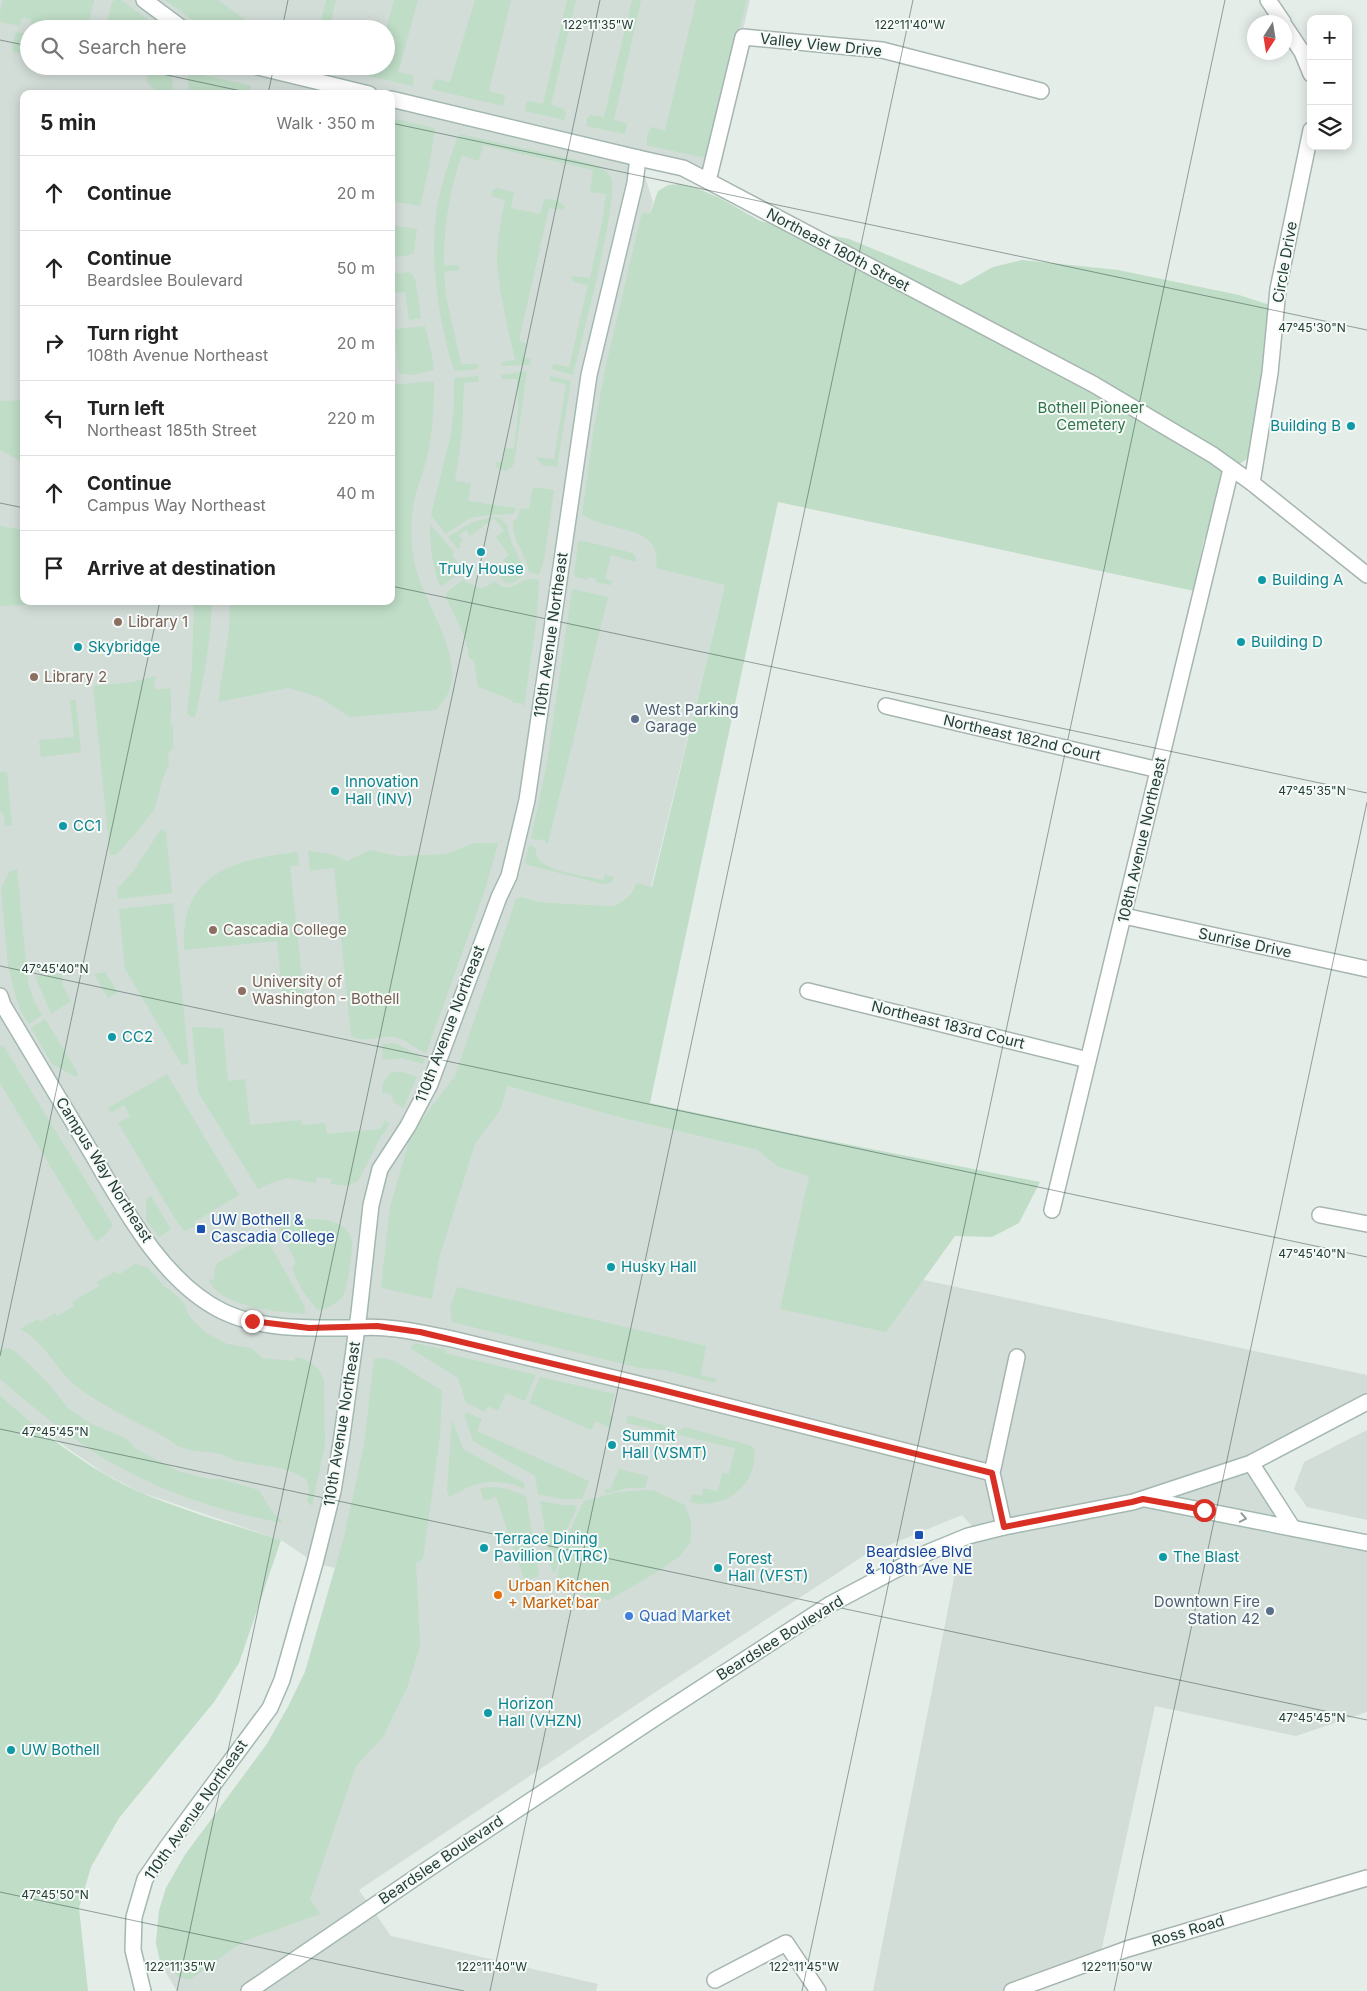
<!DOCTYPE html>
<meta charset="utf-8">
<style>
:root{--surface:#fff;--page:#f2f2f2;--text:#222;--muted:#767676;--line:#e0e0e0}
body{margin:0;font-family:Inter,sans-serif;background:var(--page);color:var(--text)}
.controls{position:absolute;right:15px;top:15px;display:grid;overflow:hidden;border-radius:10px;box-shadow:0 2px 12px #0003}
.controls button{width:45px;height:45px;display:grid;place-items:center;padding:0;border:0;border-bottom:1px solid var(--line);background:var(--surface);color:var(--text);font:25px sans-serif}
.compass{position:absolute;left:1247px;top:15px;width:45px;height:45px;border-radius:50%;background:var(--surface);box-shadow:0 2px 12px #0003;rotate:192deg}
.stop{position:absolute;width:15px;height:15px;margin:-11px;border:4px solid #d93025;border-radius:50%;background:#fff}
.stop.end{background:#d93025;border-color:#fff;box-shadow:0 1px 5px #0008}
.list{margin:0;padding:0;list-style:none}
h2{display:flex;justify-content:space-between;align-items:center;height:65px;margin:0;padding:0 20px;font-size:21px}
h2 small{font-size:16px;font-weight:400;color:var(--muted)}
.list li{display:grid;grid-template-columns:32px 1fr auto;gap:15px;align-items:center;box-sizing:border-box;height:75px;padding:0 20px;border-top:1px solid var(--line)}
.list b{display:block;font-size:19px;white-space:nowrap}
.list p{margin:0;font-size:16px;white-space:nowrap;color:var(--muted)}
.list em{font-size:16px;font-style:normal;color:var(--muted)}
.icon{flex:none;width:28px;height:28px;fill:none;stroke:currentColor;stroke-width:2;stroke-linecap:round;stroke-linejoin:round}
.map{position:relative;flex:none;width:1367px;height:1991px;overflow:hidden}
.search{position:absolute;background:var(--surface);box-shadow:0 2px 12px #0003;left:20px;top:20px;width:375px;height:55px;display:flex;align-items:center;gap:12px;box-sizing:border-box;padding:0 18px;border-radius:28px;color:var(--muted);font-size:19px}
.panel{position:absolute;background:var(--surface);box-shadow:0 2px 12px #0003;left:20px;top:90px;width:375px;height:515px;border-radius:10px}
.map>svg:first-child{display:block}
.built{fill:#d3ddd8;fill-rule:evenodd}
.green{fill:#bfddc7}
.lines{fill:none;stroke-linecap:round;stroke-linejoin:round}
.street-casing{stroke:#a7b5b0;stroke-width:18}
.secondary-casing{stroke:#a3b8b1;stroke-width:18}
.street{stroke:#fff;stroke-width:15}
.secondary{stroke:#fff;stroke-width:15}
.oneway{stroke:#929e9c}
.route{stroke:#d93025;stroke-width:6}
.ticks{fill:none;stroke:#243e38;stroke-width:1;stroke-opacity:0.45}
.culture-dot{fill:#0f9aa8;stroke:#f5faf7;stroke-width:2}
.education-dot{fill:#8d6e63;stroke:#f5faf7;stroke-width:2}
.service-dot{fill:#5c6f8a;stroke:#f5faf7;stroke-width:2}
.transit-dot{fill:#1a4fb4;stroke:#f5faf7;stroke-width:2}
.food-dot{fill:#e8710a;stroke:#f5faf7;stroke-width:2}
.shop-dot{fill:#3f7fe0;stroke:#f5faf7;stroke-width:2}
.labels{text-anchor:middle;stroke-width:4;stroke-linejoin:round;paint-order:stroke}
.street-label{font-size:15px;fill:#243e38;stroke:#f5faf7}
.park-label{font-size:15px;fill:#30734b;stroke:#f5faf7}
.culture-label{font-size:15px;fill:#0d838f;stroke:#f5faf7;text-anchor:start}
.education-label{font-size:15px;fill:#785e54;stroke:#f5faf7;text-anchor:start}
.service-label{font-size:15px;fill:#4e5e75;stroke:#f5faf7;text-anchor:start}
.transit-label{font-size:15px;fill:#164399;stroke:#f5faf7;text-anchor:start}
.food-label{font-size:15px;fill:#c56008;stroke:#f5faf7;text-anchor:start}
.shop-label{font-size:15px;fill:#366cbe;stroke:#f5faf7;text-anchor:start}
.ticks-label{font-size:12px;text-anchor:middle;fill:#243e38;stroke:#f5faf7;stroke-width:4;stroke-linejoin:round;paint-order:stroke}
</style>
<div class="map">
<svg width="1367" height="1991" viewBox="0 0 1367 1991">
<rect width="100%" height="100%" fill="#e5ede9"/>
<path class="built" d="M0 0H750L708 181 639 158 653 202 610 378 732 557 651 887 636 884 627 899 620 903 610 906 540 902 523 897 507 1086 618 1117 757 1150 778 1167 810 1176 840 1262 1367 1375V1402L1251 1463 1292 1527 1367 1543V1712L1296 1736 1155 1706 1100 1957 1012 1991H873L955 1573 978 1533 962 1515 865 1555 657 1691 359 1890 391 1936 598 1984 596 1991H177L161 1965 156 1943 159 1911 166 1888 185 1855 267 1744 288 1707 305 1672 335 1568 315 1563 281 1540 140 1492 105 1474 73 1452 21 1415 0 1395ZM29 29H386V66H29ZM24 94H391V601H24Z
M1367 1430V1520L1307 1507 1294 1489 1304 1462Z"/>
<path class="green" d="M3 0H94L87 29H31V19L22 18 20 26 0 22V12Z
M115 0H121L161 29H145L125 24H107L112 2Z
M165 0H218L251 24 249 29H205Z
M326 0H336L329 29H319Z
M394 0H418L398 72 413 75V86L359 74 362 66H386V30Z
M475 0H511L489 91 504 95 505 98 503 106 431 89 436 79 450 82Z
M567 0H576L551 105 564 109 566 114 564 120 525 111 526 103 529 101 543 104Z
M632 0H641L614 120 626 123 627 126 625 134 586 126 587 118 590 115 604 117Z
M696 0H747L706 158 654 147 647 145V136L651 127 665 131Z
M16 32 29 34V55L13 52 12 47Z
M148 66 170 67 173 84 172 94H162L147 83Z
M187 72 250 85 251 87 249 94H189Z
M391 118 435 128 429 167 420 206 391 201Z
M460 134 585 162C595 165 606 168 611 178 620 195 580 347 573 375L551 369 554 364 569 367 588 285 573 282 572 276 590 278 602 222 606 194 590 192 593 170 483 145 479 159 477 161 462 155C449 190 444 227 444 265H458L460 270 444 272 446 296 461 364H478V368L476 369 455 371C448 355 445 336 441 319 431 262 430 214 450 159 453 151 455 141 460 134Z
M679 184 696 188 720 198 760 221 849 239 961 285 993 267 1022 260 1118 270 1239 295 1276 307 1257 453 1231 469 1216 536 1204 539 1194 591 778 502 650 1103 795 1134 1040 1182 1019 1223 992 1237 955 1236 886 1332 780 1309 809 1176 778 1167 757 1150 618 1117 507 1086 501 1109 475 1144 440 1255 432 1299 381 1288 390 1207 411 1134 455 1076 516 899 523 897 540 902 610 906C624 903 631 896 636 883L652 887 725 585 656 568C664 522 606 534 582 514L594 427 606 365 642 212 650 214 658 191 668 185Z
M496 188 514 192 511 208 540 214 544 200C550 197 561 201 565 207L563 210 549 208 520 336V341L527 344 524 357 531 359 530 365 500 366 502 362 515 360C508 327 499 294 497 261 497 240 501 220 505 200L491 196 492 191Z
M391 225 417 229 414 253 406 256 391 257Z
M408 272 412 274 415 279 421 318 409 320 405 292 392 293 391 274Z
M425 326 432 356 434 370 412 375 399 373 395 331 397 329Z
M527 371 514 463 512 467 505 471 498 468 495 462H503L505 448 514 449 518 411 517 379H501V375Z
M479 376 478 382 464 383 462 433 455 481 471 483 468 501 516 508 513 514 489 515 470 518 446 534 431 515 451 434 454 408V378Z
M550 376 571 381 557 467 542 465 536 457 554 459 566 384 550 381Z
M434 381C434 406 433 429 428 453 425 467 420 480 416 493 410 516 410 539 414 561 421 601 467 656 447 695 444 700 440 705 436 710L350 717 319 697 288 688 218 702 229 631 230 601H391V385Z
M24 400V463L0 450V401Z
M535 487 554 490 544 560 539 575 529 572C526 554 512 541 513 522L517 519 521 508 529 509 532 490Z
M494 517 500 518 507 525 511 542 523 565 522 576C515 583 506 587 500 577L504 574 502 571 508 566 503 560 509 555 496 537 504 531 494 518 470 536 466 530 459 535 463 541 459 544 461 547 458 549 448 537 472 522Z
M430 524 454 552 452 555 463 571 442 586H440C432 565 430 546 430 524Z
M0 526 24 530V601H41L43 604 0 606Z
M583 541 633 553 636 558V562L611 555 605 579 612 581 611 585 595 582 596 579 588 577 587 580 574 576 578 542Z
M464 579 465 582C481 587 480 592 495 581 505 594 515 584 526 580 530 578 534 579 539 580L536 624 524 707 521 703H514L510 699 478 687 474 661 469 658C467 635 454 617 446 597L447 592Z
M572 589 608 597 548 843H545V840L531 839 547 763Z
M194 601H212V605C210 644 204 679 195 717H192L187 714 192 668Z
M156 676 154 684 156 690 170 688C171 697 172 714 170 722L173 727V748L168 753 169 765 163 778 154 810 136 833 116 855H110L93 686 132 682Z
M70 700H76L81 752 41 757 39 740 74 737Z
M0 772H7L12 825 5 826 4 816 0 810Z
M161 829 166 832 172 893 118 899 117 889 134 870Z
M474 843H498L485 890 426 1053C415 1049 407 1039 394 1037 380 1035 364 1044 351 1036L334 868 310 871 308 851 332 854 347 861 370 850 398 856 447 854Z
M529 845 535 847C536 852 536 855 538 859 549 872 587 876 603 880L605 875 614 877C612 883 608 884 603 884L528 865 525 862Z
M297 852 299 865 290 866 304 994 288 996 287 991H282L277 941 184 950C180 872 233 860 297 852Z
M17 869 28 983 34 1001 42 1015 29 1024 20 1010 15 994 8 966 1 888 10 871Z
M173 903 189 1064 182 1065 125 969 119 909Z
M105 972 118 992 108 998 94 974Z
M62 974 63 986 71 1001 51 1014 35 976Z
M45 1019 76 1070 78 1075 76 1077 52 1064 31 1028Z
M192 1027 223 1028 228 1081 245 1079 250 1125 301 1120 302 1125 325 1123 327 1134 380 1129 385 1120 390 1124 379 1140 358 1181 346 1186 331 1184V1179L317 1177 316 1183 288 1178 271 1183 258 1189 198 1092Z
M393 1043C405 1046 413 1054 425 1059L423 1064 402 1058 383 1060 382 1044Z
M3 1045 113 1225 106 1234 96 1242 0 1083V1047Z
M392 1072H403L417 1077 403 1108 395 1103 390 1094 382 1093C382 1083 385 1078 392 1072Z
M167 1074 239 1195 194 1222 197 1226 184 1231 174 1217 118 1123 130 1116 124 1105 111 1113 108 1108Z
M151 1196 171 1229 159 1237 146 1220V1199Z
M289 1219C304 1219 329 1217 342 1226 347 1230 352 1236 352 1242 353 1251 347 1290 343 1296 337 1304 326 1310 317 1310L302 1290 292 1269 296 1262 279 1229 280 1224Z
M265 1236 305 1307V1314C280 1312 219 1307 209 1280L214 1279 215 1267 219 1262Z
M135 1264 147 1267 164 1286 178 1297 183 1302 190 1317 205 1332 227 1344 251 1348 262 1358 295 1361V1357C310 1360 319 1366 324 1381L325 1444 312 1506 307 1501 309 1491 307 1480C285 1464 264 1467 238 1461 232 1460 226 1456 220 1454 204 1450 182 1453 170 1440 138 1422 102 1407 74 1384 54 1367 44 1341 20 1329L38 1319 40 1322 55 1313 57 1316 74 1306 72 1302 99 1286 97 1282 114 1272 120 1274Z
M457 1287 706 1346 701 1375 716 1379 715 1383 664 1370 639 1368 452 1322 450 1308Z
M415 1343 446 1350 445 1353 536 1375 525 1401 506 1393 498 1411 488 1406 485 1412 466 1403 458 1378 410 1348Z
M9 1348 20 1355 49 1384 68 1408 91 1424 126 1438 136 1449 178 1471 209 1479H220L259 1490 271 1510 284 1523C231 1514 176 1497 129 1472 81 1448 40 1413 0 1379V1350Z
M384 1358 395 1361 442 1391 440 1437 423 1559 416 1563 420 1646 407 1688 383 1737 356 1766 310 1899 320 1914 244 1941 191 1979C179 1980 174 1974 168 1963L161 1965 156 1943 159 1911 166 1888 185 1855 267 1744 288 1707 305 1672 344 1537 364 1445 374 1359Z
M540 1377 615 1394 609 1414 613 1417 610 1428 595 1421 591 1430 529 1403Z
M0 1395C38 1431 93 1472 140 1492 186 1512 234 1525 281 1540L239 1663 214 1702 119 1818 91 1867 79 1908 88 1991H0Z
M467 1413 482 1419 477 1431 589 1481 582 1499H561L538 1494 535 1476 473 1441 464 1414Z
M628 1415 680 1430 685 1427 752 1446 754 1448C759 1485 724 1511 690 1502L692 1494 702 1496 703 1488 718 1491 722 1473 729 1474 735 1448 626 1423Z
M452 1419 463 1449 524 1483 525 1489C505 1480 486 1479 466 1488 460 1491 454 1496 449 1497L447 1491Z
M619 1469 648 1476 645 1488H628L604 1494 606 1488 610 1490Z
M496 1487 507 1489 526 1496 539 1576 525 1581 496 1497 484 1501 480 1488Z
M647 1490 655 1491 685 1505 691 1521V1542L680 1556 657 1572 609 1600 588 1596 557 1579C562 1549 570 1528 584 1501L618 1492Z
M540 1501 562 1505H574L577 1508 565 1533 556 1571 552 1572Z"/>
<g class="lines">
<g class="street-casing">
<path id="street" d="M1268 0 1283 22
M1284 25 1302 52 1311 74
M638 158 683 168 708 181 1093 384 1213 455 1252 483 1367 575
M708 181 743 37 882 50 1041 91
M1252 483 1270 373 1278 289 1311 130
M886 706 1159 770
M1124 916 1367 969
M808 991 1088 1060
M1052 1210 1231 469
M1320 1215 1367 1224
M357 1328C389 1325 420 1333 452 1339L655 1388 992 1473
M1004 1527 992 1473 1017 1357
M715 1980 786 1943 818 1991
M1012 1991 1127 1949 1367 1878"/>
</g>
<g class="secondary-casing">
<path id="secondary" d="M144 0 183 29
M254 66 369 94
M0 996 3 1005C31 1051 58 1097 85 1142 120 1200 159 1280 222 1311 263 1331 312 1328 357 1328
M1251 1463 1292 1527
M1145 1499 1367 1543
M143 1991 133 1950 134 1917 145 1879 167 1847 270 1708 282 1680 315 1563 333 1491 341 1443 359 1313 371 1205 380 1169 408 1126 430 1084 499 897 509 876 527 800 589 375 635 183 638 158 391 99
M249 1991 428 1869 658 1716 829 1605 929 1552 968 1536 1004 1527 1133 1502 1251 1463 1367 1402"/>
</g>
<use href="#street" class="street"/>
<use href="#secondary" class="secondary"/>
</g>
<defs><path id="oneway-chevron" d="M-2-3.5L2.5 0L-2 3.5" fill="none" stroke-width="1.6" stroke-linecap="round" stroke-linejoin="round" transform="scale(1.25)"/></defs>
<use class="oneway" href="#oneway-chevron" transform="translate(1243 1518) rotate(11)"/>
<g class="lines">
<path class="route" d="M252 1321 309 1328 377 1326 420 1332 654 1388 992 1473 1004 1527 1132 1502 1143 1499 1204 1510"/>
</g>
<path class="ticks" d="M282 29 288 0M0 40 29 46M125 66 255 94M268 94 274 66M391 123 1367 330M0 503 24 508M391 586 1367 793M0 966 1367 1257M0 1356 160 601M0 1429 1367 1720M0 1892 464 1991M177 1991 600 0M490 1991 913 0M802 1991 1225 0M1114 1991 1367 802"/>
<g class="culture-dot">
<circle cx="1351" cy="426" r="5"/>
<circle cx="481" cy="552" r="5"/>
<circle cx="1262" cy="580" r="5"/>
<circle cx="1241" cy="642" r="5"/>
<circle cx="78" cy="647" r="5"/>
<circle cx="335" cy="791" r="5"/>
<circle cx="63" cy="826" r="5"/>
<circle cx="112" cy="1037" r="5"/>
<circle cx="611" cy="1267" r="5"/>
<circle cx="612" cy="1445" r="5"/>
<circle cx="484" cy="1548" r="5"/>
<circle cx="1163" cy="1557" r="5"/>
<circle cx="718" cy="1568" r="5"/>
<circle cx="488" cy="1713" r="5"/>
<circle cx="11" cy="1750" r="5"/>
</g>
<g class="education-dot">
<circle cx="118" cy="622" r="5"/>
<circle cx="34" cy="677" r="5"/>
<circle cx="213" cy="930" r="5"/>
<circle cx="242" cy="991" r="5"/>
</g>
<g class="service-dot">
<circle cx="635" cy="719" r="5"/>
<circle cx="1270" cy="1611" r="5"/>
</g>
<g class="transit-dot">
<rect x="196" y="1224" width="10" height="10" rx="2.5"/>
<rect x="914" y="1530" width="10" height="10" rx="2.5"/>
</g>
<circle class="food-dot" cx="498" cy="1595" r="5"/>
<circle class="shop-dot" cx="629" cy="1616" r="5"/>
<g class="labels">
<g class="street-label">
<text transform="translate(821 45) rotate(6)" y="5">Valley View Drive</text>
<text transform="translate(838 250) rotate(28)" y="5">Northeast 180th Street</text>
<text transform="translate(1285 262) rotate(-80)" y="5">Circle Drive</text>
<text transform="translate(551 635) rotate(-82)" y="5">110th Avenue Northeast</text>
<text transform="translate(1022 738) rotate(13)" y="5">Northeast 182nd Court</text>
<text transform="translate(1142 840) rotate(-77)" y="5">108th Avenue Northeast</text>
<text transform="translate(1245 943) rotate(12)" y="5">Sunrise Drive</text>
<text transform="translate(450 1024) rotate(-69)" y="5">110th Avenue Northeast</text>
<text transform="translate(948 1025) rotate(14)" y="5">Northeast 183rd Court</text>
<text transform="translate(104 1170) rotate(58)" y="5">Campus Way Northeast</text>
<text transform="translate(342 1424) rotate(-81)" y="5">110th Avenue Northeast</text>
<text transform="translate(780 1638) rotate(-32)" y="5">Beardslee Boulevard</text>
<text transform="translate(196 1810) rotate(-55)" y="5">110th Avenue Northeast</text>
<text transform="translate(441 1860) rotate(-34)" y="5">Beardslee Boulevard</text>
<text transform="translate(1188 1931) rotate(-17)" y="5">Ross Road</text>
</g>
<g class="park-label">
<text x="1091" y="413">Bothell Pioneer<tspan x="1091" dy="17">Cemetery</tspan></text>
</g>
<g class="culture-label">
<text x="1341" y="431" text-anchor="end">Building B</text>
<text x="481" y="574" text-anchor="middle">Truly House</text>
<text x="1272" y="585">Building A</text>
<text x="1251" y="647">Building D</text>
<text x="88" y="652">Skybridge</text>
<text x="345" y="787">Innovation<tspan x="345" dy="17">Hall (INV)</tspan></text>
<text x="73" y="831">CC1</text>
<text x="122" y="1042">CC2</text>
<text x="621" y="1272">Husky Hall</text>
<text x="622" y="1441">Summit<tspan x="622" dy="17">Hall (VSMT)</tspan></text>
<text x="494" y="1544">Terrace Dining<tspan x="494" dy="17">Pavillion (VTRC)</tspan></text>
<text x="1173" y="1562">The Blast</text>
<text x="728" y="1564">Forest<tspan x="728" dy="17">Hall (VFST)</tspan></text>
<text x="498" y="1709">Horizon<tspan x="498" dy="17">Hall (VHZN)</tspan></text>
<text x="21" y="1755">UW Bothell</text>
</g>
<g class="education-label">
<text x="128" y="627">Library 1</text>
<text x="44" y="682">Library 2</text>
<text x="223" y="935">Cascadia College</text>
<text x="252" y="987">University of<tspan x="252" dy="17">Washington - Bothell</tspan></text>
</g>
<g class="service-label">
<text x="645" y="715">West Parking<tspan x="645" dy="17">Garage</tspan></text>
<text x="1260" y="1607" text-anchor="end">Downtown Fire<tspan x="1260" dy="17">Station 42</tspan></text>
</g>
<g class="transit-label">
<text x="211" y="1225">UW Bothell &amp;<tspan x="211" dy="17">Cascadia College</tspan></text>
<text x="919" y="1557" text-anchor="middle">Beardslee Blvd<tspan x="919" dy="17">&amp; 108th Ave NE</tspan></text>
</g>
<g class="food-label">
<text x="508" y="1591">Urban Kitchen<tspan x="508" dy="17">+ Market bar</tspan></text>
</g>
<g class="shop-label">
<text x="639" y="1621">Quad Market</text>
</g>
</g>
<g class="ticks-label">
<text x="598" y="29">122°11'35"W</text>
<text x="910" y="29">122°11'40"W</text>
<text x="1312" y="332">47°45'30"N</text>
<text x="1312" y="795">47°45'35"N</text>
<text x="55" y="973">47°45'40"N</text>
<text x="1312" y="1258">47°45'40"N</text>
<text x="55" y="1436">47°45'45"N</text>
<text x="1312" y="1722">47°45'45"N</text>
<text x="55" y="1899">47°45'50"N</text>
<text x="180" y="1971">122°11'35"W</text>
<text x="492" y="1971">122°11'40"W</text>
<text x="804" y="1971">122°11'45"W</text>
<text x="1117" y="1971">122°11'50"W</text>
</g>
</svg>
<div class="controls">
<button>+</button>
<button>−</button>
<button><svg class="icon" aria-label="layers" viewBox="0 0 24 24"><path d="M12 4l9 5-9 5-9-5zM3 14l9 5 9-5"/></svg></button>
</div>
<svg class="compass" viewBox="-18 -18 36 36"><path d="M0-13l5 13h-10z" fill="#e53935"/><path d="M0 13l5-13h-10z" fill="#767676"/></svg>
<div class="stop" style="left:1204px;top:1510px"></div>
<div class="stop end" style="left:252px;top:1321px"></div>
<div class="search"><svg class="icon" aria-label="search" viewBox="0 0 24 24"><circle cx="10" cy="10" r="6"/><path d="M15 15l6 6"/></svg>Search here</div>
<section class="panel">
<h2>5 min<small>Walk · 350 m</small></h2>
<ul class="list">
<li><svg class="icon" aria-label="ahead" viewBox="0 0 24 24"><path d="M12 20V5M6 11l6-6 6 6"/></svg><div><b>Continue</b></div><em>20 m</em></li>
<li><svg class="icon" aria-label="ahead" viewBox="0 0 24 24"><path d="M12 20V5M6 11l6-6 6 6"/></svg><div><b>Continue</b><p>Beardslee Boulevard</p></div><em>50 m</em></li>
<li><svg class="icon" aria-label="right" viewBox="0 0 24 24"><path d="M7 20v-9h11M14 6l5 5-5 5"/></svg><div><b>Turn right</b><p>108th Avenue Northeast</p></div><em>20 m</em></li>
<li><svg class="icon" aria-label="left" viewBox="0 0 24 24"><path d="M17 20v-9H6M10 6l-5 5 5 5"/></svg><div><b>Turn left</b><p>Northeast 185th Street</p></div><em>220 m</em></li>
<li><svg class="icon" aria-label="ahead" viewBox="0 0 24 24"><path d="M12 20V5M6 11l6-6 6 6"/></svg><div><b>Continue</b><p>Campus Way Northeast</p></div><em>40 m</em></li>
<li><svg class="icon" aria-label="arrive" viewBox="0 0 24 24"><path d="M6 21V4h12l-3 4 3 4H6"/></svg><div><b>Arrive at destination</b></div></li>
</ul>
</section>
</div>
